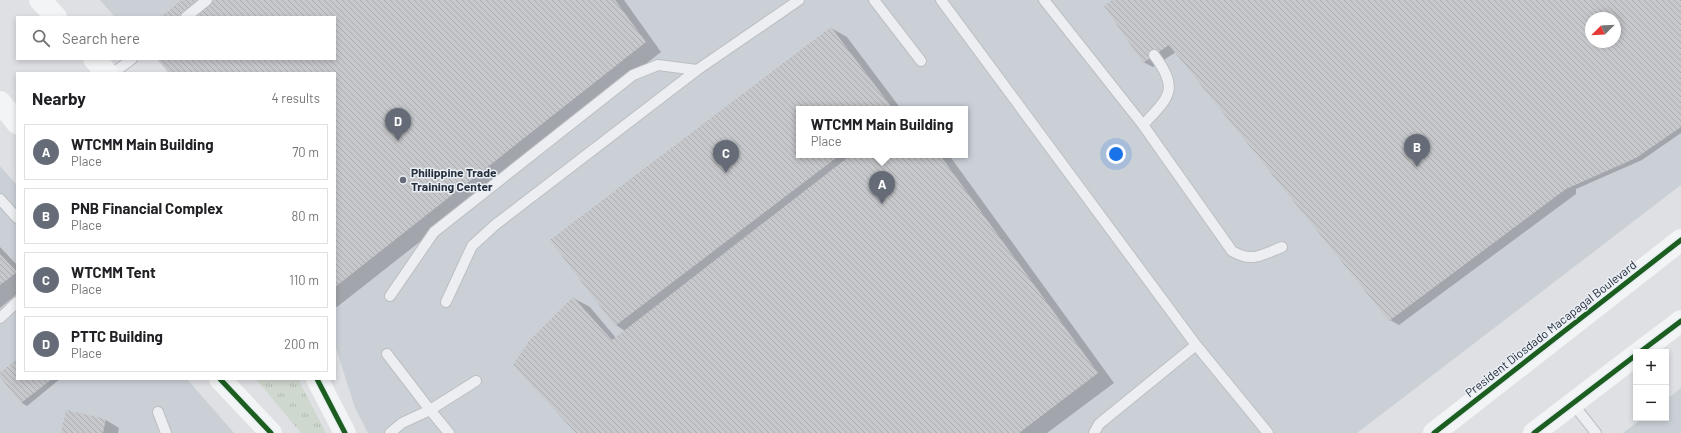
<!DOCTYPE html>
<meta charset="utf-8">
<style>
:root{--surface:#fff;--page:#f6f6f6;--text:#202124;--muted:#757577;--line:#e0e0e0;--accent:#666c77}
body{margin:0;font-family:Barlow,sans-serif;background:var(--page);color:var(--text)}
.controls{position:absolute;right:12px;bottom:12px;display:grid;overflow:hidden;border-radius:0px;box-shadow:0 2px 6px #0003}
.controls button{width:36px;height:36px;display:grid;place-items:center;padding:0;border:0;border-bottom:1px solid var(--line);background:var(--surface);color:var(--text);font:20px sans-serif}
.compass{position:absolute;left:1585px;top:12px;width:36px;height:36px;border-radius:50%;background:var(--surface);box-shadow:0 2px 6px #0003;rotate:246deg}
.you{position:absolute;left:1116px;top:154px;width:14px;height:14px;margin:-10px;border:3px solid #fff;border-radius:50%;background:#1a73e8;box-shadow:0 0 0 6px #1a73e833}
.badge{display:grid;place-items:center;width:26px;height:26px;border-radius:50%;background:var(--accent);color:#fff;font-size:13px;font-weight:700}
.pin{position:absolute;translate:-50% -33px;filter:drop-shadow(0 1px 2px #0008)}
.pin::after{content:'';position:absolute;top:21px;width:14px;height:12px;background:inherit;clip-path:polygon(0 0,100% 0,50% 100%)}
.popup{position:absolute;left:796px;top:106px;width:172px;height:52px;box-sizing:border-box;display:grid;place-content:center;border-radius:0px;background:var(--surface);filter:drop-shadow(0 1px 3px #0005);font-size:13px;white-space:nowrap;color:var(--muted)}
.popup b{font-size:15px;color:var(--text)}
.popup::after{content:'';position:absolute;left:50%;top:100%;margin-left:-8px;border:8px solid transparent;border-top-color:var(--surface)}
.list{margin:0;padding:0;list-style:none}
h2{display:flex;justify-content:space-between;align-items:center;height:52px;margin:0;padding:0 16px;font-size:17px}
h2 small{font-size:13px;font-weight:400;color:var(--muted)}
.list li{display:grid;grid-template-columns:26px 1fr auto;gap:12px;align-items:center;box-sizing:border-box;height:56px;margin:0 8px 8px;padding:0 8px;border:1px solid var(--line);border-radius:0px}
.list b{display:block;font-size:15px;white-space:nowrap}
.list p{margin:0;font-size:13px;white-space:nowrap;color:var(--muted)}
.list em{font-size:13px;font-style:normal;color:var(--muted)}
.icon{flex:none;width:22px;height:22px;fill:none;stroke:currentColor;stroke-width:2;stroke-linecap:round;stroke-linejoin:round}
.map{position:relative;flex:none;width:1681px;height:433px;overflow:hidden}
.search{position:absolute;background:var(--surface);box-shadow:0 2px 6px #0003;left:16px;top:16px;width:320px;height:44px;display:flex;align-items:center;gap:10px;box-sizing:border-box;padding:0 14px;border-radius:0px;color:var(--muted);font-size:15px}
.panel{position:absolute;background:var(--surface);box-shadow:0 2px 6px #0003;left:16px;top:72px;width:320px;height:308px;border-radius:0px}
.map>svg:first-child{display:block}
.built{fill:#cbd0d7;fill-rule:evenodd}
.grass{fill:url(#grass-tufts)}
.shadow{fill:#0003;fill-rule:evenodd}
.building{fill:url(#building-back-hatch);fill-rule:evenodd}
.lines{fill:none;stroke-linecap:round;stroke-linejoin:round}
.lane-casing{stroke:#bcbec1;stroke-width:12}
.lane{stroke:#edeef1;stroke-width:10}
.secondary{stroke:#f2f4f5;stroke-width:22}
.cycleway-casing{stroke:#eaeff4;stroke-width:8}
.cycleway{stroke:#1b5e20;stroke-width:5}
.poi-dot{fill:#666c77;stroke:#eaeff4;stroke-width:1.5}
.labels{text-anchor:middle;stroke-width:3;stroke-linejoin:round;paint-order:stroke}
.poi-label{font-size:12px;font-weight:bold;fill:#252e3d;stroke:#eaeff4;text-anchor:start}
.street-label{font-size:12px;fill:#252e3d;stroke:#eaeff4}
</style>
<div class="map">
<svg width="1681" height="433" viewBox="0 0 1681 433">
<defs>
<pattern id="grass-tufts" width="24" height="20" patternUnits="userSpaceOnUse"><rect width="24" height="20" fill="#cfd8ce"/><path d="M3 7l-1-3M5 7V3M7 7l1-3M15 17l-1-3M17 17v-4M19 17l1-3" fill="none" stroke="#b2bab2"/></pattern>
<pattern id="building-back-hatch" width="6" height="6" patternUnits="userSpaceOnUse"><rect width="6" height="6" fill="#c6c8cb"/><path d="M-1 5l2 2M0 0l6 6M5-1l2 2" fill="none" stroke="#aaacaf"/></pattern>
</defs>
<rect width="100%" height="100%" fill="#dee0e3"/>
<path class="built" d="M100 0H181L161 17H115Z
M615 0H1681V185L1357 433H368L355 408 335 345V287L645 42ZM1591 18H1615V42H1591ZM799 109H965V155H799Z
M0 166 17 185V379H187L234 433H0Z
M1681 388V433H1623L1643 418H1666V400Z"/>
<path class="grass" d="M256 379H298L326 433H301Z"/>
<path class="shadow" d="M182 0H624L661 52 337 307 335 306V73H171L158 59H335V17H162Z
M1114 0H1681V133L1642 160 1576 189V194L1399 325 1390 320 1176 52 1153 67 1143 62ZM1591 18H1615V42H1591Z
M831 28 847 37 901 109H799V155H949L1114 383 1047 433H578L573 298 590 307 616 338 625 331 616 325Z
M0 247 17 265V294L0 308Z
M17 360V379H60L27 406 22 403 0 376Z
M106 420 119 428 118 433H62Z"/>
<path class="building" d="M181 0H615L646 42 335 287V73H169L157 59H335V17H161Z
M1112 0H1681V127L1636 158 1566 189 1389 321 1169 45 1143 63 1104 6ZM1591 18H1615V42H1591Z
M831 27 893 109H799V155H840L615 326 550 240Z
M851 155H940L1098 373 1019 433H576L513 365 529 341 573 297 612 340Z
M0 254 17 272 0 285Z
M17 359V379H52L21 403 0 377V373Z
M66 410 106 419 103 433H61Z"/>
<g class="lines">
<g class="lane-casing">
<path id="lane" d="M874 0 921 61
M941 0 1196 345 1268 433
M1044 0 1143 125 1232 251C1252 263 1261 255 1282 247
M186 17 207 0
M113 73 132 59
M1143 125C1169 97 1180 90 1154 55
M0 199 17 218
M390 296 434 232 633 75 658 65 697 70
M446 302 472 246 495 225 697 70 799 0
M0 318 17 302
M387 354 430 410 476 381
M1573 404 1596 433
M158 412 166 433
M390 433 402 423 430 410 449 433
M1094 433 1099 424 1196 345"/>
</g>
<use href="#lane" class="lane"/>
<path class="secondary" d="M40 0 56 17
M94 59 107 73
M0 102 17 123
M1640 352 1681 321
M220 379 271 433
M317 379 345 433
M1434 433 1681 240
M1534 433 1636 355"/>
<g class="cycleway-casing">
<path id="cycleway" d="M1640 352 1681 321
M220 379 271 433
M317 379 345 433
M1434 433 1681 240
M1534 433 1636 355"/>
</g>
<use href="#cycleway" class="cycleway"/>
</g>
<circle class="poi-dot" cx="403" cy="180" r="4"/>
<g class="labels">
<g class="poi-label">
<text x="411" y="177">Philippine Trade<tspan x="411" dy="14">Training Center</tspan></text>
</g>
<g class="street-label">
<text transform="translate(1551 329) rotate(-38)" y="4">President Diosdado Macapagal Boulevard</text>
</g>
</g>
</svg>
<div class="controls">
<button>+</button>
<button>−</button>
</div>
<svg class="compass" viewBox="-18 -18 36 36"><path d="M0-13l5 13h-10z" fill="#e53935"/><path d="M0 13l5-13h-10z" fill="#757577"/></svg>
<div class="you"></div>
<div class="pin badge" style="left:882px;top:204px">A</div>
<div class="popup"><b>WTCMM Main Building</b>Place</div>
<div class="pin badge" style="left:1417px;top:167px">B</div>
<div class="pin badge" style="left:726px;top:173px">C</div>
<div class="pin badge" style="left:398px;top:141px">D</div>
<div class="search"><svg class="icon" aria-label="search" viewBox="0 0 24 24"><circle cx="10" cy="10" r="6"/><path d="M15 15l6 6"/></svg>Search here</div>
<section class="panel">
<h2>Nearby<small>4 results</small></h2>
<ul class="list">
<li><span class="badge">A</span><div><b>WTCMM Main Building</b><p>Place</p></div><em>70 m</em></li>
<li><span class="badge">B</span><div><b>PNB Financial Complex</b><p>Place</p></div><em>80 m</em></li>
<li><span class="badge">C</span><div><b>WTCMM Tent</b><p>Place</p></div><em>110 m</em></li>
<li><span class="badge">D</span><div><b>PTTC Building</b><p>Place</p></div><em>200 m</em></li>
</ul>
</section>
</div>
